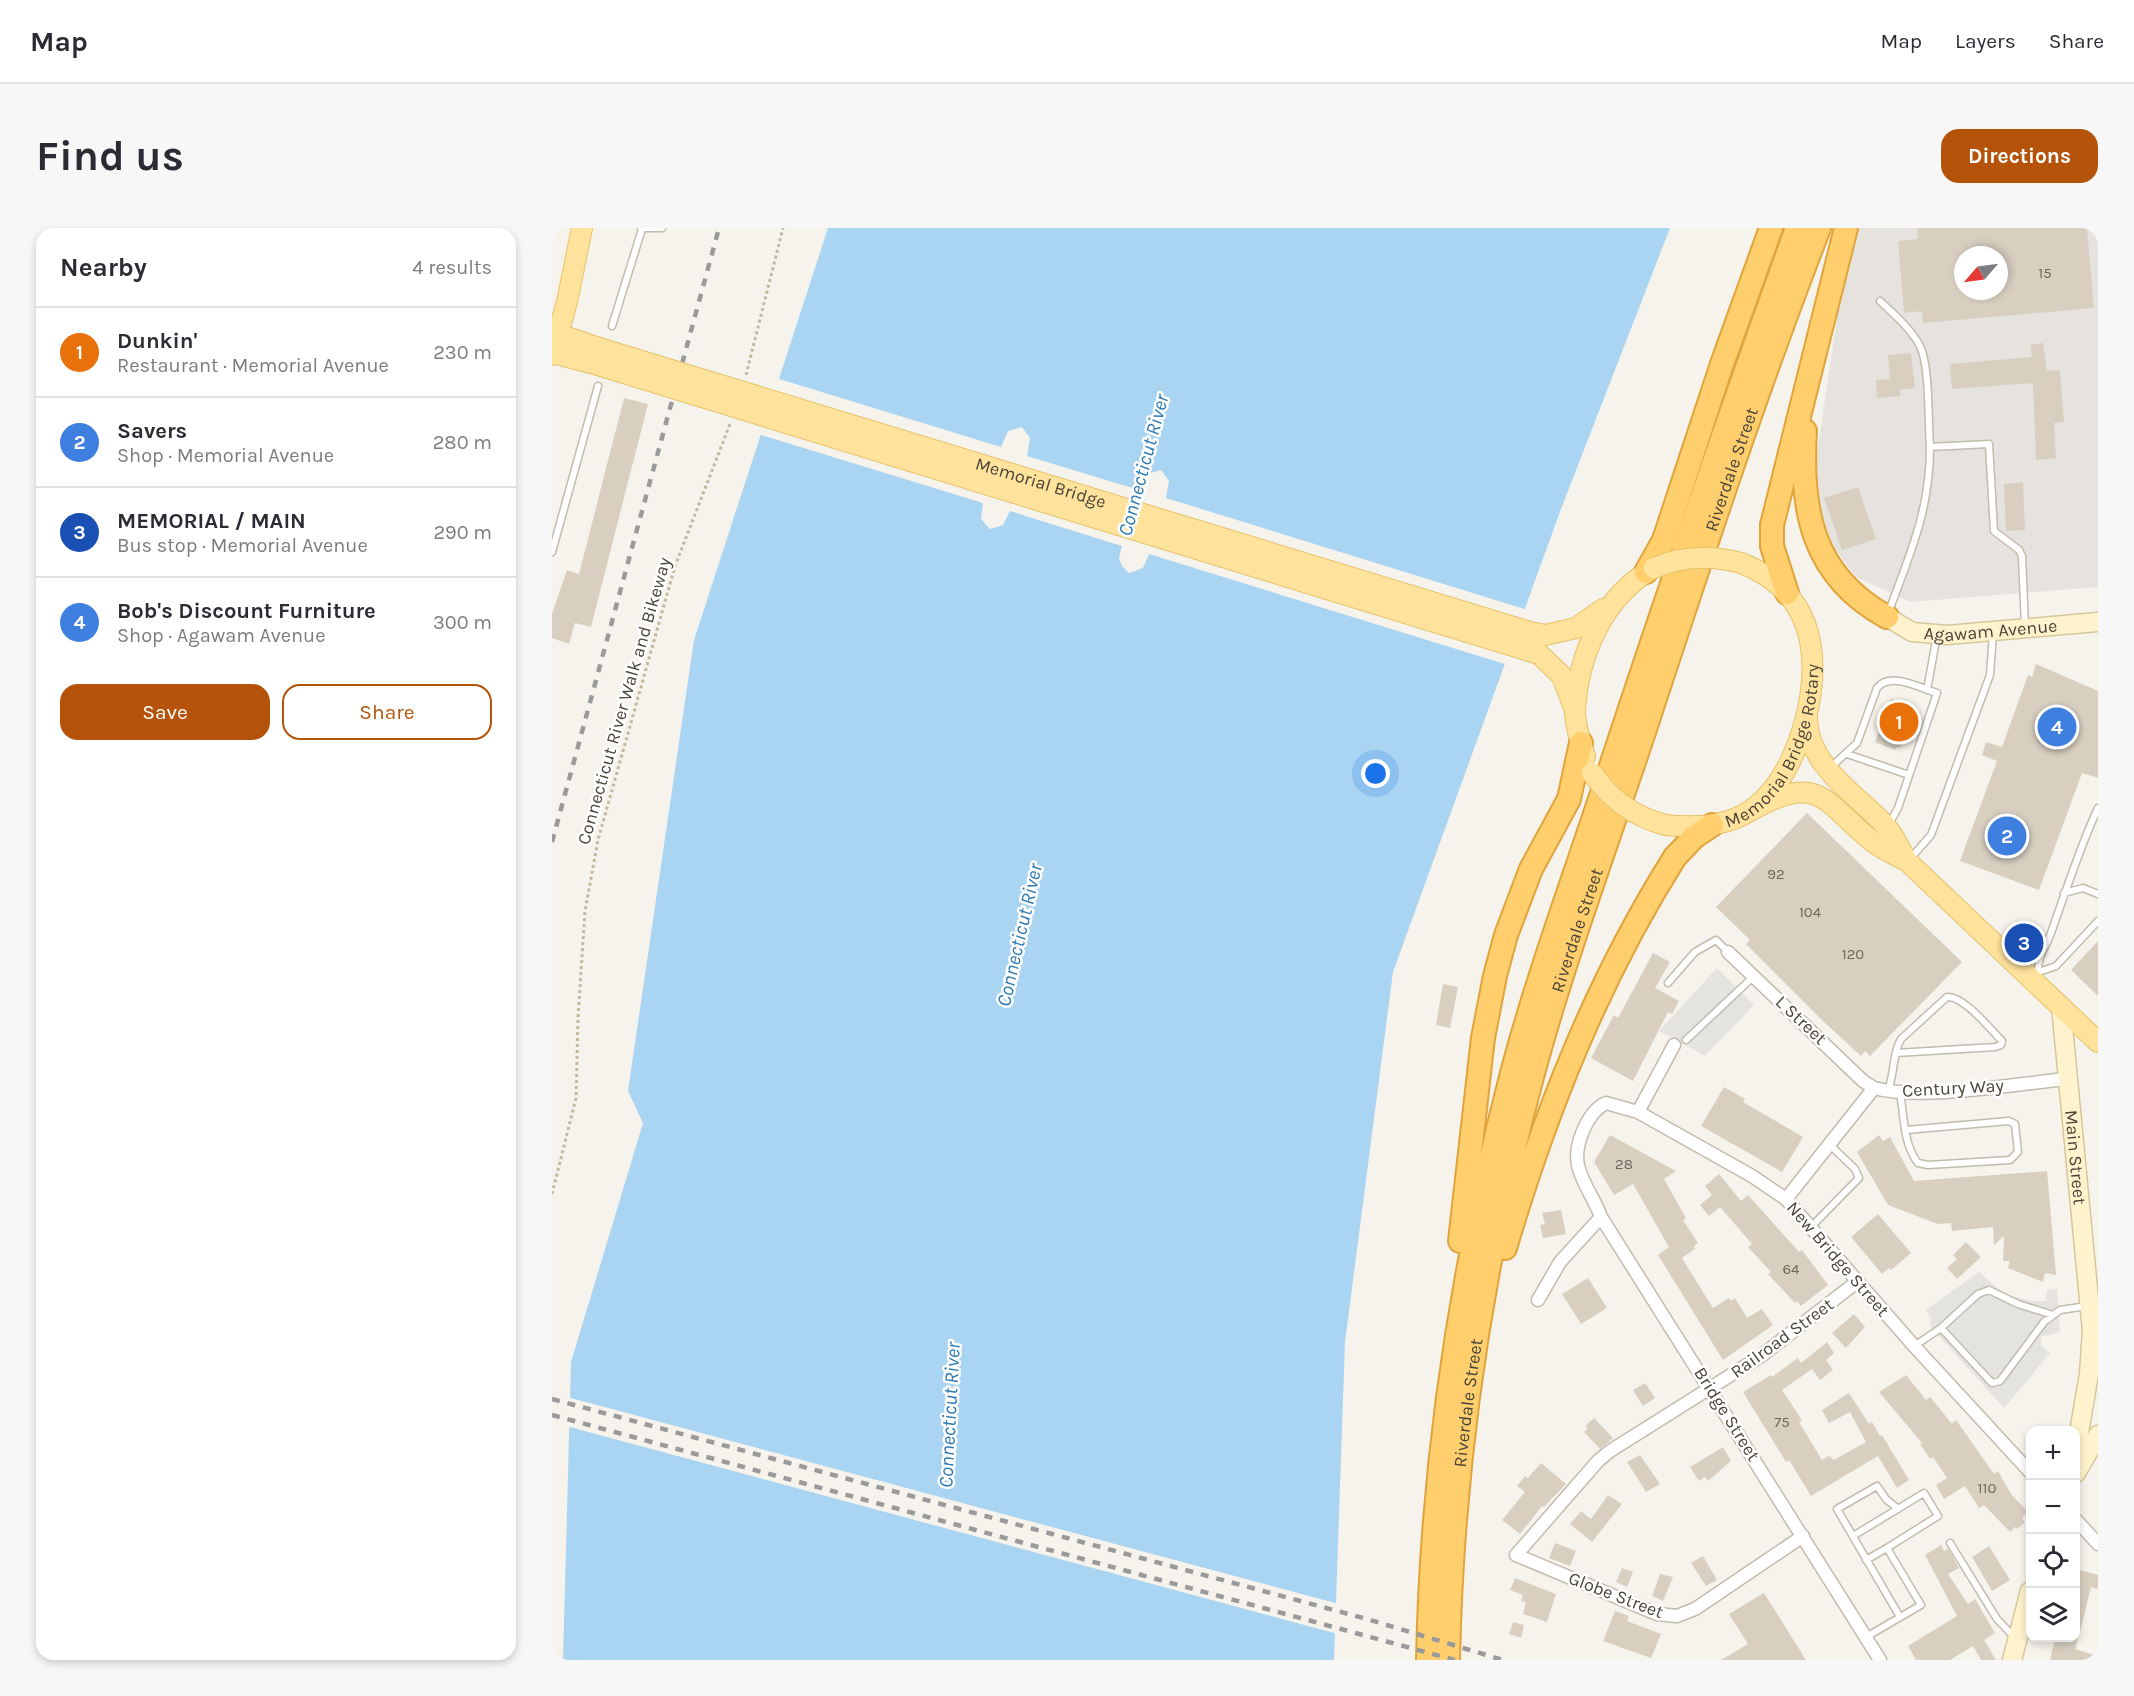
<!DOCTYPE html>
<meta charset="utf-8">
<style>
:root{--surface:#fff;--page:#f7f7f7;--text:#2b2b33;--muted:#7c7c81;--line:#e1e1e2;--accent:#b45309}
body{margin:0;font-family:Karla,sans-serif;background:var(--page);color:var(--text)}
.controls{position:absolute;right:18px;bottom:18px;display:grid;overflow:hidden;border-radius:12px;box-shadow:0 3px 9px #0003}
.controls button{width:54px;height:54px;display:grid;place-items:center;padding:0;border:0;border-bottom:2px solid var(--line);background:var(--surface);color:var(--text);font:30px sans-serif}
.compass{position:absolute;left:1402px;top:18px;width:54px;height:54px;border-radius:50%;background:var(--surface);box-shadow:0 3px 9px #0003;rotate:242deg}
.you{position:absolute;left:824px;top:546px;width:21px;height:21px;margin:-15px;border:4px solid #fff;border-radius:50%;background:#1a73e8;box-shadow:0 0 0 9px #1a73e833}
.badge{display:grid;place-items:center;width:39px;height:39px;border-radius:50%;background:var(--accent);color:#fff;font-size:20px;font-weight:700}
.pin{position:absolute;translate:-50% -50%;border:3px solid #fff;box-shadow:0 2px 6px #0006}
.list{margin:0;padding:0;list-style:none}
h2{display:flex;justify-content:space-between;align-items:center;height:78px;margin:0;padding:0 24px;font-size:26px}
h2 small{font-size:20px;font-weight:400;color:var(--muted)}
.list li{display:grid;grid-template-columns:39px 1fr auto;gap:18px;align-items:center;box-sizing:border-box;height:90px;padding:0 24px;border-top:2px solid var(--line)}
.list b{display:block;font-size:22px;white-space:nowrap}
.list p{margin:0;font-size:20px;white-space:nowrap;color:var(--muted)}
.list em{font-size:20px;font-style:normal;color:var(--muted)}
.actions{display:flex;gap:12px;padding:18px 24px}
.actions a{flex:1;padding:14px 0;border:2px solid var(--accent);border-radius:18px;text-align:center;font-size:21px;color:var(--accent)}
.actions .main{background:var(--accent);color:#fff}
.icon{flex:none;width:33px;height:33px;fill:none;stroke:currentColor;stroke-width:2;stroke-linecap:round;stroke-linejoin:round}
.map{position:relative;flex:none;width:1546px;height:1432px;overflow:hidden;border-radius:18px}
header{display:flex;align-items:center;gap:36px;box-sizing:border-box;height:84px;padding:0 30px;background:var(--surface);border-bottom:2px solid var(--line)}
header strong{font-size:28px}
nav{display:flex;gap:33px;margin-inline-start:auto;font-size:21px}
.intro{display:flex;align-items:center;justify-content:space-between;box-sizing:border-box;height:144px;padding:0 36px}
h1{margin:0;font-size:42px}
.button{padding:15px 27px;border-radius:18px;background:var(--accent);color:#fff;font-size:21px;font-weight:700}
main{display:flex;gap:36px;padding:0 36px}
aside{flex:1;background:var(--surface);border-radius:18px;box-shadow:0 3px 9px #0003}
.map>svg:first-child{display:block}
.industrial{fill:#e6e2dd;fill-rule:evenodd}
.parking{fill:#e5e3e0}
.water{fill:#a9d4f2}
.pier{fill:#f6f3ec}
.building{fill:#d8cfc1;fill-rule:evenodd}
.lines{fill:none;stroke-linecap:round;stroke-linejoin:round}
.lane-casing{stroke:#c2bbae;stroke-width:9}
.street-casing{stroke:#c2bbae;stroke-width:15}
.secondary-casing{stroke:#d6c79b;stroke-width:21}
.primary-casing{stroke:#e6c16a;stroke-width:22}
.highway-casing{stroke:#e0a43c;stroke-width:26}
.path{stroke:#c4b79f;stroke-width:3;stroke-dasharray:3 3;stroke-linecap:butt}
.lane{stroke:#fff;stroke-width:6}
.street{stroke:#fff;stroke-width:12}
.secondary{stroke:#fff3cd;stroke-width:18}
.primary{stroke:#ffe39c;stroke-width:20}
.highway{stroke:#ffcf6e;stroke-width:22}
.rail{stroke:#9a9a9a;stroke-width:4.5;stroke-dasharray:8 8;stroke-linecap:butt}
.primary-bridge-casing{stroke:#e6c16a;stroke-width:22;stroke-linecap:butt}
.primary-bridge{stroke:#ffe39c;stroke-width:20}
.labels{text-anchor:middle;stroke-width:5;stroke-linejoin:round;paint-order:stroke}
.number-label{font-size:15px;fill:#6e675b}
.street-label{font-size:18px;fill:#4b4439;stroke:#fff}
.water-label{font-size:20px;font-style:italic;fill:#2e7ab2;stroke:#fff}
</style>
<header>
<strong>Map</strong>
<nav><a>Map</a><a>Layers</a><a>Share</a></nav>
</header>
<div class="intro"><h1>Find us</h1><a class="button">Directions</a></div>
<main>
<aside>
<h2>Nearby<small>4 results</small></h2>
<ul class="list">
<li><span class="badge" style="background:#e8710a">1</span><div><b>Dunkin'</b><p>Restaurant · Memorial Avenue</p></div><em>230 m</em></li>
<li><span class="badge" style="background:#3f7fe0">2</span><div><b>Savers</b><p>Shop · Memorial Avenue</p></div><em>280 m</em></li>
<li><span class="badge" style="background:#1a4fb4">3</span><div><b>MEMORIAL / MAIN</b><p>Bus stop · Memorial Avenue</p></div><em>290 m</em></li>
<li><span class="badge" style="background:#3f7fe0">4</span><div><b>Bob's Discount Furniture</b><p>Shop · Agawam Avenue</p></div><em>300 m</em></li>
</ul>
<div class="actions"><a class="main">Save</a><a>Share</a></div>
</aside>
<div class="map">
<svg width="1546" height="1432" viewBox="0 0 1546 1432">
<rect width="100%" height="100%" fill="#f6f3ec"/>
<path class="industrial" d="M1302 0H1546V359L1358 374 1304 349 1282 320 1266 277 1264 232 1293 37ZM1411 27H1447V63H1411Z"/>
<path class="parking" d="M1165 740 1202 777 1153 828 1107 803Z
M1427 1044 1454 1067 1481 1073H1494L1495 1062 1505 1061 1508 1104 1489 1109V1118L1498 1125 1452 1180 1378 1098 1379 1090 1374 1082Z"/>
<path class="water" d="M276 0H1118L1009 281 841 744 793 1114 782 1432H11L19 1134 91 895 76 863 142 412Z"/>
<path class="pier" d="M224 150 449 219 456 203 470 199 478 210 475 228 587 262 595 246 609 242 617 253 614 270 976 382 956 437 597 326 591 340 577 345 570 338 567 330 570 318 458 283 451 297 438 301 429 291 431 275 206 206Z
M15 1169 787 1376 786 1406 14 1198Z"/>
<path class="building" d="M1365 0H1535L1542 80 1371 95 1370 83 1352 85 1346 13 1366 11ZM1411 27H1447V63H1411Z
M1491 115 1495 143 1508 142 1512 194 1502 195 1504 230 1484 232 1481 155 1400 161 1398 136 1480 129 1478 117Z
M1359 125 1363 160 1348 162V168L1325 170 1324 152 1338 151 1336 127Z
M72 170 96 176 39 399 23 395 17 416 0 410V386L15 342 27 346Z
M1471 254 1473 302 1454 303 1452 256Z
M1306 259 1324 311 1290 322 1272 270Z
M1484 436 1546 463V550L1530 545 1487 662 1408 633 1445 533 1430 527 1434 514 1450 519 1476 447 1480 449Z
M1339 471 1359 478 1349 503 1354 505 1348 520 1345 519 1343 522 1323 514Z
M1255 585 1410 734 1318 828 1313 823 1309 828 1273 795 1194 716 1198 712 1164 679Z
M1546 713V768L1519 742Z
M1101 725 1118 734 1103 760 1127 773 1120 786 1116 784 1081 853 1039 830 1062 787 1066 790Z
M891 756 906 759 898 800 884 797Z
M1172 859 1193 871 1191 874 1251 909 1230 944 1149 898Z
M1058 907 1124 943 1112 951 1134 990 1131 992 1146 1015 1142 1018 1143 1021 1130 1030 1161 1080 1177 1070 1179 1073 1183 1070 1195 1090 1210 1081 1221 1097 1171 1132 1106 1027 1117 1019 1081 956 1062 967 1042 934Z
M1327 907 1331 913 1338 909 1362 953 1495 943 1504 1047 1493 1045 1491 1054 1456 1040 1458 1033H1451L1452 1008 1442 1017 1441 999 1400 1003 1399 995 1386 996 1336 977 1305 924Z
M1167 946 1189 973 1196 967 1247 1024 1250 1022 1276 1057 1249 1078 1245 1073 1243 1075 1216 1046 1219 1044 1196 1019 1200 1016 1168 979 1157 988 1148 977 1160 967 1153 958Z
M1009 982 1014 1006 991 1010 988 997 993 996 990 985Z
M1326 986 1359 1025 1339 1042 1337 1040 1330 1046 1299 1009Z
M1414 1014 1429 1029 1405 1051 1395 1040 1405 1031 1401 1027Z
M1036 1050 1055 1080 1029 1096 1010 1066Z
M1302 1086 1313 1099 1294 1120 1280 1105Z
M1275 1114 1282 1125 1274 1132 1281 1142 1268 1152 1260 1141 1230 1162 1250 1192 1247 1194 1270 1232 1277 1228 1282 1232 1314 1214 1298 1184 1277 1195 1270 1182 1297 1165 1317 1196 1320 1194 1328 1208 1330 1207 1357 1252 1345 1260 1326 1228 1259 1268 1237 1232 1234 1234 1191 1164 1219 1147 1220 1149 1246 1130 1249 1135Z
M1354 1147 1374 1172 1378 1169 1400 1196 1404 1192 1442 1246 1446 1243 1459 1266 1476 1284 1470 1290 1473 1294 1465 1301 1463 1299 1458 1304 1432 1277 1427 1280 1413 1258 1392 1271 1384 1257 1395 1250 1381 1229 1378 1231 1368 1216 1370 1215 1327 1164Z
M1093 1155 1103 1170 1091 1178 1081 1162Z
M1042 1190 1061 1210 1048 1221 1032 1204 1036 1200 1033 1198Z
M1171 1219 1179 1233 1156 1253 1153 1249 1147 1253 1138 1239Z
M1088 1227 1108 1256 1094 1264 1075 1234Z
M989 1235 1014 1256 992 1279 990 1278 968 1306 950 1292 973 1264 965 1258 973 1248 976 1250Z
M1056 1267 1070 1276 1040 1314 1018 1296 1029 1283 1039 1291Z
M1003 1315 1024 1323 1018 1338 997 1330Z
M1389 1317 1392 1323 1396 1321 1407 1340 1396 1346 1416 1376 1423 1371 1443 1405 1432 1412 1444 1432H1429L1421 1418 1398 1432H1364L1356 1418 1405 1388 1373 1327Z
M1437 1318 1458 1352 1440 1363 1420 1329Z
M1151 1328 1165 1352 1154 1358 1139 1335Z
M1070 1340 1081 1344 1075 1359 1064 1354Z
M1524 1341 1546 1347V1361L1539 1359 1528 1404 1524 1403Z
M1108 1346 1121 1349 1111 1373 1100 1368Z
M963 1350 1004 1366 995 1394 971 1386 974 1374 969 1373 971 1367 958 1362Z
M1212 1365 1254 1432H1169L1196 1416 1177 1386Z
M1063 1383 1077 1388 1075 1393 1109 1406 1099 1430 1051 1413Z
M961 1394 972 1397 969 1410 957 1406Z
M1503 1410H1526L1523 1421 1546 1428V1432H1498Z"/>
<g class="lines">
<g class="lane-casing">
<path id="lane" d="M89 0H110
M1328 73C1343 87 1358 100 1368 118 1378 139 1376 194 1378 219
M60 98 90 1
M0 324 46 158
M1337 383C1358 326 1378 282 1378 219L1437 216 1442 303 1467 322 1470 328 1473 398
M1375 462 1385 407
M1295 526 1357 547
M1279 539 1305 515 1325 460C1338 443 1368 460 1385 465L1346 580 1337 596
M1358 631 1379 607 1438 447 1441 405
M1512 665 1531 660 1546 666
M1486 744C1486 725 1493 722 1499 705 1514 663 1527 621 1546 580
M1484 745 1504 738 1546 693
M1116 755 1143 724 1164 712 1176 724
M1134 812 1201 749
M1336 862C1343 845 1340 826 1349 811L1395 769C1411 767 1439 802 1450 813L1449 817 1443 819 1344 825
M1348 864C1352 887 1351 916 1366 935L1376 937 1458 932 1466 924 1463 896 1457 893 1354 902
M1259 999 1307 950 1303 941 1278 917
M1389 1100 1426 1066 1437 1062 1466 1076 1501 1087
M1362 1118 1389 1100 1440 1155 1448 1153 1492 1094 1508 1082 1535 1078
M1346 1281 1334 1271 1325 1258 1285 1281 1348 1389
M1301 1308 1372 1265 1386 1288 1335 1320 1369 1377 1314 1409
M1398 1315 1445 1391 1463 1410
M1314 1332 1335 1320"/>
</g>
<g class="street-casing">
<path id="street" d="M1176 724 1311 853 1322 860
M1086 884 1122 817
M1234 971 1322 860C1370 873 1462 856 1514 851
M986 1072 1008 1034 1049 989
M1524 1292 1546 1316
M1251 1308 1143 1381 1125 1388 1105 1386 964 1327 1046 1233 1058 1223 1209 1128 1306 1053
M1328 1432 1049 989C1043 972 1032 958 1027 941 1020 920 1035 884 1054 875L1086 884 1200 948 1234 971 1362 1118 1478 1244"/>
</g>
<g class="secondary-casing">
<g id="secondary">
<path id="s1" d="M1335 389 1360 404 1395 407 1546 394"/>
<path id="s2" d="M1509 778 1540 1103 1537 1146 1524 1222"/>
<path d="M1524 1245 1546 1207"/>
<path d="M1460 1432 1478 1363"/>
</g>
</g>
<g class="primary-casing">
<g id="primary">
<path d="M0 104 44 119"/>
<path d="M0 125 39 135"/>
<path d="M0 127 15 74 30 0"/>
<path d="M993 407 1024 400 1051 381"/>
<path d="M987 426 1010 448 1022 480"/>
<path d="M1255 491C1256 538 1304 566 1333 597 1342 607 1348 621 1355 633"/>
<path d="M1033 528C1029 515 1023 498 1023 483 1026 427 1052 367 1102 340"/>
<path d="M1202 581C1269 543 1274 577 1320 613 1330 621 1344 627 1356 634L1546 814"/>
<path id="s3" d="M1114 597C1143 600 1177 599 1202 580 1230 559 1245 523 1254 490 1270 423 1259 362 1189 335"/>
</g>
</g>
<g class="highway-casing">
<g id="highway">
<path d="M1253 203C1248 282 1260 348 1335 389"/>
<path d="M1094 344 1112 312 1170 136 1219 0"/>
<path d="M1235 365 1220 318V297L1294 0"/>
<path d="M908 1013 931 810 943 748 954 707 979 641 1017 571 1029 515"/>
<path d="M953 1020C994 882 1046 751 1123 629L1142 609 1160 597"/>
<path d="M876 1432C880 1234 909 1041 959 849 986 746 1024 645 1057 544 1117 361 1180 180 1245 0"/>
<path id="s4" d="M896 1432C900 1236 929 1039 980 849 1011 733 1055 616 1093 501 1148 333 1203 165 1267 0"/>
</g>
</g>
<path class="path" d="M194 147 231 0
M0 966 24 870 26 790 33 683 46 612 123 338 178 196"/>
<use href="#lane" class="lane"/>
<use href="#street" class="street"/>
<use href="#secondary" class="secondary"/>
<use href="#primary" class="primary"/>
<use href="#highway" class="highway"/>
<path class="rail" d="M0 614 167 0
M0 1171 815 1391 951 1432
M0 1187 903 1432"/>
<g class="primary-bridge-casing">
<g id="primary-bridge">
<path id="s5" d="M44 119 978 404 993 407"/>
<path d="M39 135 987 426"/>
<path d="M1102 340C1130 328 1160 327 1189 335"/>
<path d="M1040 545C1059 572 1082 589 1114 597"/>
</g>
</g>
<use href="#primary-bridge" class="primary-bridge"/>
</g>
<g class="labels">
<g class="number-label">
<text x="1493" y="50">15</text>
<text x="1224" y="651">92</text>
<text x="1258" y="689">104</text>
<text x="1301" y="731">120</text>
<text x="1072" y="941">28</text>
<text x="1239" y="1046">64</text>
<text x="1230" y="1199">75</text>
<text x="1435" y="1265">110</text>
</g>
<g class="street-label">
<text dy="6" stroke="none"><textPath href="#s4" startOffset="1230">Riverdale Street</textPath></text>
<text dy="6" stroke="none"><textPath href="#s5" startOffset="465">Memorial Bridge</textPath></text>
<text dy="6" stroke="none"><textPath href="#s1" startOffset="108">Agawam Avenue</textPath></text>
<text transform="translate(72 473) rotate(-74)" y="6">Connecticut River Walk and Bikeway</text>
<text dy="6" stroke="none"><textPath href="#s3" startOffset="156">Memorial Bridge Rotary</textPath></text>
<text dy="6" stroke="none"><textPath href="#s4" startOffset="744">Riverdale Street</textPath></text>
<text transform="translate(1249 792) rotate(43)" y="6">L Street</text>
<text transform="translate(1401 860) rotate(-3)" y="6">Century Way</text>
<text dy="6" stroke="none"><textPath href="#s2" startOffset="152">Main Street</textPath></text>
<text transform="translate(1286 1031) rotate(49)" y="6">New Bridge Street</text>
<text transform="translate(1230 1110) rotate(-36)" y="6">Railroad Street</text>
<text dy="6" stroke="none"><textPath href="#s4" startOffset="258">Riverdale Street</textPath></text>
<text transform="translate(1175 1186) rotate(58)" y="6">Bridge Street</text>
<text transform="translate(1064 1367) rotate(21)" y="6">Globe Street</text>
</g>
<g class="water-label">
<text transform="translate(591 237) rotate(-75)" y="7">Connecticut River</text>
<text transform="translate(467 707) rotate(-77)" y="7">Connecticut River</text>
<text transform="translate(397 1187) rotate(-87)" y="7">Connecticut River</text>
</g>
</g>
</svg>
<div class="controls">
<button>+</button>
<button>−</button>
<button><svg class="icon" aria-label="locate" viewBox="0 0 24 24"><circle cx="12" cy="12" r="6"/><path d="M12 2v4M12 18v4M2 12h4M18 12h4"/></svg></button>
<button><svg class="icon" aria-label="layers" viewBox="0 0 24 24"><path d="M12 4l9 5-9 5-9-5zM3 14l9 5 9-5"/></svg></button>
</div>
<svg class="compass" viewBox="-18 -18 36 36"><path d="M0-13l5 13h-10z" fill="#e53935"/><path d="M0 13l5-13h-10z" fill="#7c7c81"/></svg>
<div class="you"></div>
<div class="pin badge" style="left:1347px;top:494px;background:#e8710a">1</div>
<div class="pin badge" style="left:1455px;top:608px;background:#3f7fe0">2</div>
<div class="pin badge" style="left:1472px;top:715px;background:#1a4fb4">3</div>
<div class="pin badge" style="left:1505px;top:499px;background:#3f7fe0">4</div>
</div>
</main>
